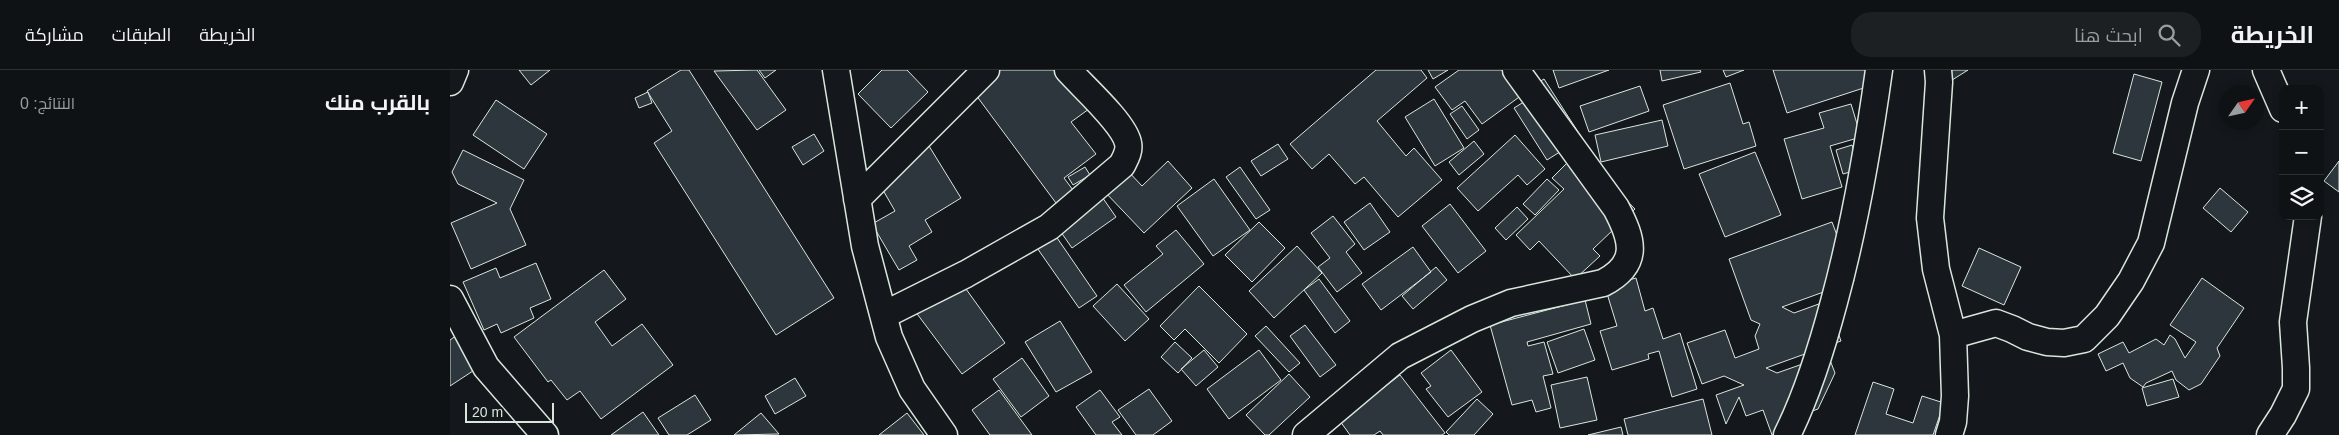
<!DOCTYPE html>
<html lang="ar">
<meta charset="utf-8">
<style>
:root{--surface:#0f1215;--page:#1d2022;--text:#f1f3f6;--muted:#9b9ea0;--line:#2f3234}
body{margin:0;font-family:Helvetica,Cairo,sans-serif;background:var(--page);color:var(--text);direction:rtl}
.controls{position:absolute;right:15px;top:15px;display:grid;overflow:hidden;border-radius:10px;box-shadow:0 2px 8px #0003}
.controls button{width:45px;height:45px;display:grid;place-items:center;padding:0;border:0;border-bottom:1px solid var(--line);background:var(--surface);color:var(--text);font:25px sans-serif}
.compass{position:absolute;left:1769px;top:15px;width:45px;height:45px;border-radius:50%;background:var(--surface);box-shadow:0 2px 8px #0003;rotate:56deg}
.scale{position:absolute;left:15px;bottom:12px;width:89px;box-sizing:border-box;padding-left:5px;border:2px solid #d8e6dc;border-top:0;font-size:14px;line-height:18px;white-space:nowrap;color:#d8e6dc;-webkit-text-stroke:4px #14181c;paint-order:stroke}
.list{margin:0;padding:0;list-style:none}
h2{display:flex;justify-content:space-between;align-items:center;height:65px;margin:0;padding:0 20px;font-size:21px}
h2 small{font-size:16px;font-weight:400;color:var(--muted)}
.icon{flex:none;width:28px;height:28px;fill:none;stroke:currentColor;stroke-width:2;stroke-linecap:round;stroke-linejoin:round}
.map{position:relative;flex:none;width:1889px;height:365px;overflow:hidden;direction:ltr}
header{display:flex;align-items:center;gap:30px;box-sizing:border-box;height:70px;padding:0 25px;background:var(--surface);border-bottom:1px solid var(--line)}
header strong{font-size:24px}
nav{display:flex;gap:28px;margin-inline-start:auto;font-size:18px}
.search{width:350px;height:45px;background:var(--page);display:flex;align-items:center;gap:12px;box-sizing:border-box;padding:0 18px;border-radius:20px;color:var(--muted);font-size:19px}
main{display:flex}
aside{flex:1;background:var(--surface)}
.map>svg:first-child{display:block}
.building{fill:#2c363c;stroke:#d8e6dc}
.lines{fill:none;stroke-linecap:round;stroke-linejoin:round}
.street-casing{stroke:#d8e6dc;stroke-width:29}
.street{stroke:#14181c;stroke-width:26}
</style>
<header>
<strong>الخريطة</strong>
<div class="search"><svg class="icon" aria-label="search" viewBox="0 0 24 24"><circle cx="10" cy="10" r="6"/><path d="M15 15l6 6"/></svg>ابحث هنا</div>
<nav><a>الخريطة</a><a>الطبقات</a><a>مشاركة</a></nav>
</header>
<main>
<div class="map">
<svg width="1889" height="365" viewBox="0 0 1889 365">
<rect width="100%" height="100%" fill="#14181c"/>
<path class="building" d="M69 0H100L81 15Z
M231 0H239L384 228 326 265 204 73 222 61 197 21Z
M307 0 336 40 307 60 264 1Z
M309 0H326L315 8Z
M432 0H457L478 22 441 58 408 24Z
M543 0H627L650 31 621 52 646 84 614 108 623 120 606 133 520 17Z
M926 0H971L977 8 927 51 956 86 964 78 992 110 948 147 914 107 905 114 879 84 862 99 840 74Z
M978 0H998L983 9Z
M1009 0H1054L1072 25 1032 54 1015 31 1002 40 985 17Z
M1103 0H1159L1109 18Z
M1210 0H1250L1251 2 1212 11Z
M1273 0H1294L1276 7Z
M1323 0H1432L1435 11 1337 43Z
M1491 0H1518L1499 12Z
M1684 4 1712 12 1691 91 1663 83Z
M1094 9 1132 68 1097 90 1064 38 1077 30 1072 22Z
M1280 13 1293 54 1299 52 1306 76 1234 99 1213 35Z
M1190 16 1199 41 1139 62 1130 36Z
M198 22 202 33 189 38 185 28Z
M984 29 1014 78 985 96 955 47Z
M46 30 97 64 74 99 23 65Z
M1401 34 1411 67 1380 76 1392 117 1352 129 1334 69 1374 58 1369 43Z
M1012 36 1029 60 1017 69 1000 44Z
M1212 50 1218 76 1151 92 1145 65Z
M364 64 374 81 353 95 342 77Z
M1065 65 1095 99 1077 115 1068 105 1028 141 1007 118Z
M1024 71 1034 84 1009 105 999 92Z
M828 74 838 89 811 106 801 91Z
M1402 75 1410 99 1393 104 1386 80Z
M479 76 511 128 475 150 482 162 459 176 467 190 449 200 422 154 445 141 426 108Z
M13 80 74 110 60 139 76 175 21 199 1 153 47 133 8 114 2 102Z
M1129 81 1185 139 1143 179 1150 186 1125 209 1089 171 1080 180 1066 165 1114 119 1102 108Z
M1305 82 1331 145 1275 167 1249 104Z
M718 91 742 118 694 163 654 121 676 99 692 116Z
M1889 91V122L1874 111Z
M635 97 640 105 623 115 618 107Z
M790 97 820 140 806 149 776 107Z
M764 109 800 160 763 186 727 136Z
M1097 109 1109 120 1085 145 1073 134Z
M1770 118 1798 142 1781 162 1753 138Z
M650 124 666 147 622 178 606 155Z
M920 133 940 162 914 180 894 152Z
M1000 134 1036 181 1008 203 972 156Z
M1067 137 1078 149 1056 170 1045 158Z
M883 146 905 174 896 182 912 203 887 222 868 197 880 188 861 163Z
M809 152 835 178 802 212 775 185Z
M1382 152 1404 211 1332 237 1344 243 1377 231 1391 271 1316 298 1327 303 1378 285 1385 303 1368 339 1354 344 1349 365H1322L1313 340 1296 346 1289 327 1276 354 1266 325 1294 315 1274 306 1252 314 1237 273 1275 260 1285 288 1309 279 1305 266 1310 254 1301 250 1279 189Z
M726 160 754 194 696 242 674 215 713 184 706 176Z
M603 162 647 226 629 238 585 175Z
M847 176 872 203 824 248 799 221Z
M963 177 981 202 931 240 912 214Z
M1529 178 1571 197 1554 235 1512 216Z
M86 193 101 229 80 238 84 248 51 263 47 254 34 260 13 212 46 198 50 208Z
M986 197 997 210 963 239 952 226Z
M154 200 176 229 145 252 162 276 192 254 223 295 151 349 130 321 117 330 101 310 98 312 64 267Z
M503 201 555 273 512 304 459 233Z
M1186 208 1195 241 1203 238 1213 269 1230 263 1247 319 1222 327 1209 281 1198 284 1199 289 1162 300 1150 261 1167 256 1155 217Z
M1752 208 1794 238 1767 278 1770 286 1751 314 1739 320 1726 310 1722 301 1696 313 1693 317 1680 308 1673 293 1656 301 1648 284 1673 272 1679 283 1706 269 1714 275 1720 265 1725 269 1735 288 1746 272 1720 255Z
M869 209 900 251 885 263 854 220Z
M667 214 699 249 675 271 643 236Z
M749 216 797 264 769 293 735 259 724 270 710 256Z
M1135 230 1141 254 1077 272 1078 276 1094 272 1103 304 1093 306 1101 338 1086 342 1082 330 1062 335 1040 255Z
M610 251 642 302 606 322 575 272Z
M855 255 886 295 870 307 840 266Z
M816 256 850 293 839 302 805 266Z
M1134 259 1145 290 1108 303 1097 272Z
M10 263 32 295 0 316V270Z
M725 272 742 288 728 303 711 287Z
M754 280 768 297 746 316 731 299Z
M809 280 831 310 779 349 757 319Z
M1001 280 1032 322 998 347 976 319 981 316 971 303Z
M572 288 599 326 571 347 543 309Z
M839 304 860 327 819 365H815L796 345Z
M950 305 995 363 992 365H933L930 361 924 365H900L890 351Z
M1137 307 1147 350 1110 358 1101 315Z
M345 308 356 326 325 344 315 326Z
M1723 309 1729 327 1697 336 1692 318Z
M1423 312 1444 319 1436 344 1463 353 1472 326 1494 333 1483 365H1405Z
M699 319 722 351 703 365H686L668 340Z
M549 320 582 365H540L522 340Z
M650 320 670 347 662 352 672 365H646L626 337Z
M245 325 261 350 237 365H219L208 348Z
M1027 329 1043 344 1024 365H999L996 362Z
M1253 329 1262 365H1178L1174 349Z
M193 342 209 365H161Z
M311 343 329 364 284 365Z
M457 343 474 365H429Z
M1171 357 1173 365H1138Z"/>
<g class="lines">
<g class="street-casing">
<path id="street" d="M386 0 415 176 439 267 462 319 494 365
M1488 0 1489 12 1480 148 1486 199 1503 265 1505 326 1503 352 1499 365
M1816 0 1833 39
M0 12 5 0
M407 129 536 0
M0 229 36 297 95 365
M434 245 516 204 599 157 672 95C675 89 680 81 678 73 674 53 633 17 618 0
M1503 265 1546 253 1562 259 1578 267 1597 272 1614 273 1634 269 1657 246 1681 211 1701 173 1735 33 1746 0
M856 365 950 286 1022 249 1061 233 1153 213C1190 194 1183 170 1166 138L1066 0
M1337 365C1358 323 1372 277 1384 232 1405 155 1418 79 1429 0
M1820 365 1833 345 1846 319V298L1843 252 1858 146"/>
</g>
<use href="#street" class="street"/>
</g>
</svg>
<div class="controls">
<button>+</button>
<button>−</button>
<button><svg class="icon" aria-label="layers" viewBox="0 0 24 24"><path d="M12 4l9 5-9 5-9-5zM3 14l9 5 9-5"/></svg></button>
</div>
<svg class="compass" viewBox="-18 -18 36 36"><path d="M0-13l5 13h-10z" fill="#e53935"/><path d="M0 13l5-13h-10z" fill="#9b9ea0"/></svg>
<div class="scale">20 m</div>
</div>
<aside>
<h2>بالقرب منك<small>النتائج: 0</small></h2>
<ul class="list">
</ul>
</aside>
</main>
